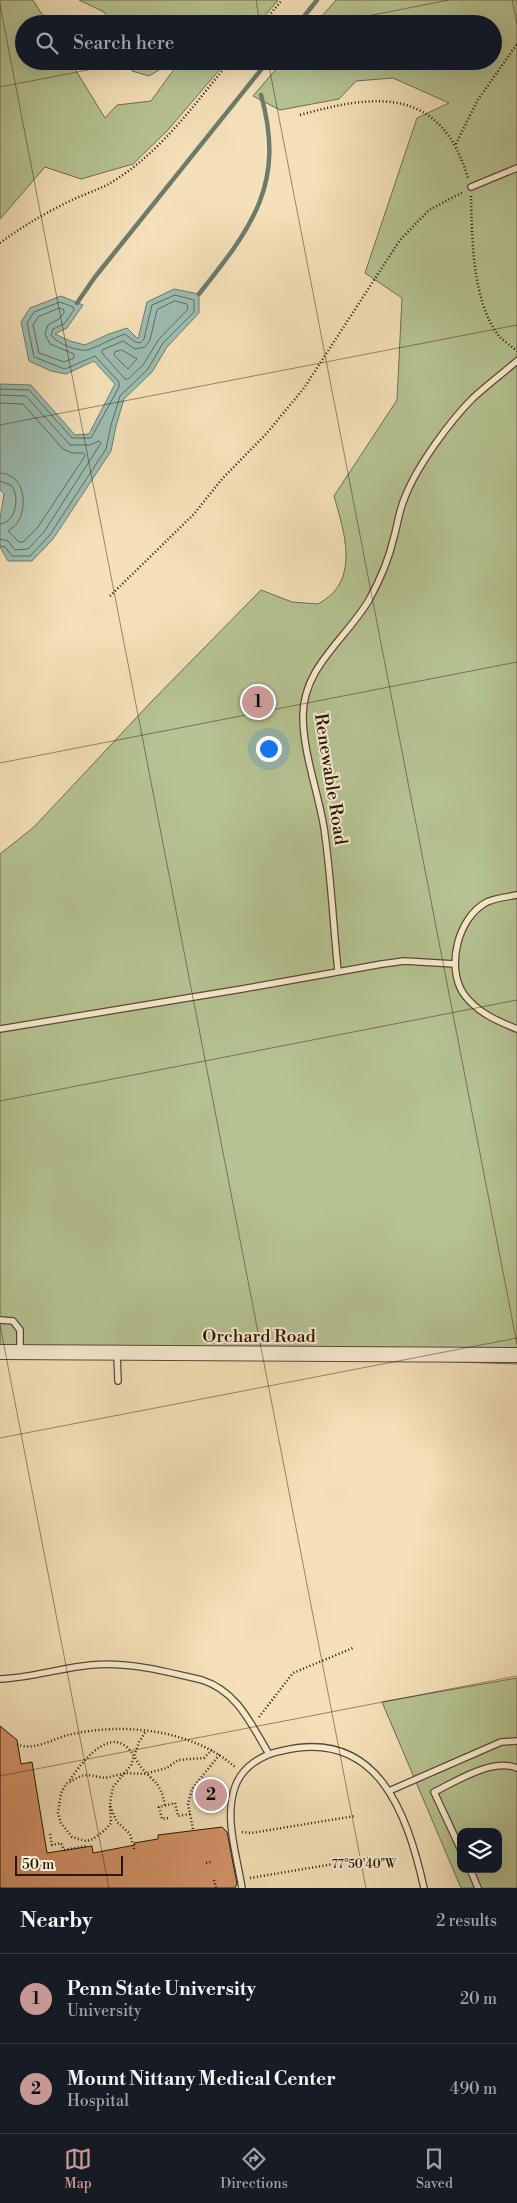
<!DOCTYPE html>
<meta charset="utf-8">
<style>
:root{--surface:#171b24;--page:#20242c;--text:#f1f3f6;--muted:#9ea1a6;--line:#363941;--accent:#c59692}
body{margin:0;font-family:"Libre Bodoni",serif;background:var(--page);color:var(--text)}
.controls{position:absolute;right:15px;bottom:15px;display:grid;overflow:hidden;border-radius:10px;box-shadow:0 5px 20px #0002}
.controls button{width:45px;height:45px;display:grid;place-items:center;padding:0;border:0;border-bottom:1px solid var(--line);background:var(--surface);color:var(--text);font:25px sans-serif}
.scale{position:absolute;left:15px;bottom:12px;width:108px;box-sizing:border-box;padding-left:5px;border:2px solid #291700;border-top:0;font-size:14px;line-height:18px;white-space:nowrap;color:#291700;-webkit-text-stroke:4px #f8ebd2;paint-order:stroke}
.you{position:absolute;left:268px;top:748px;width:18px;height:18px;margin:-12px;border:4px solid #fff;border-radius:50%;background:#1a73e8;box-shadow:0 0 0 8px #1a73e833}
.badge{display:grid;place-items:center;width:32px;height:32px;border-radius:50%;background:var(--accent);color:#111;font-size:16px;font-weight:700}
.pin{position:absolute;translate:-50% -50%;border:2px solid #fff;box-shadow:0 1px 5px #0006}
.list{margin:0;padding:0;list-style:none}
h2{display:flex;justify-content:space-between;align-items:center;height:65px;margin:0;padding:0 20px;font-size:21px}
h2 small{font-size:16px;font-weight:400;color:var(--muted)}
.list li{display:grid;grid-template-columns:32px 1fr auto;gap:15px;align-items:center;box-sizing:border-box;height:90px;padding:0 20px;border-top:1px solid var(--line)}
.list b{display:block;font-size:19px;white-space:nowrap}
.list p{margin:0;font-size:16px;white-space:nowrap;color:var(--muted)}
.list em{font-size:16px;font-style:normal;color:var(--muted)}
.icon{flex:none;width:28px;height:28px;fill:none;stroke:currentColor;stroke-width:2;stroke-linecap:round;stroke-linejoin:round}
.map{position:relative;flex:none;width:517px;height:1888px;overflow:hidden}
.search{position:absolute;background:var(--surface);box-shadow:0 5px 20px #0002;left:15px;right:15px;top:15px;height:55px;display:flex;align-items:center;gap:12px;box-sizing:border-box;padding:0 18px;border-radius:28px;color:var(--muted);font-size:19px}
.sheet{height:245px;background:var(--surface)}
nav{display:flex;justify-content:space-around;align-items:center;box-sizing:border-box;height:70px;border-top:1px solid var(--line);background:var(--surface);font-size:14px;color:var(--muted)}
nav a{display:grid;justify-items:center;gap:2px}
nav .on{color:var(--accent)}
.map>svg:first-child{display:block}
.green{fill:#b6c393;stroke:#706d4a;fill-rule:evenodd}
.water{fill:#9cbdb2;stroke:#6e7b6b}
.lines{fill:none;stroke-linecap:round;stroke-linejoin:round}
.shore{stroke:#626a59;stroke-width:1}
.stream{stroke:#6e7b6b;stroke-width:4.5}
.building{fill:#d39269;stroke:#291700}
.service-casing{stroke:#5c492e;stroke-width:8}
.tertiary-casing{stroke:#5c492e;stroke-width:16}
.path{stroke:#291700;stroke-width:2.5;stroke-dasharray:1 2.5;stroke-linecap:butt}
.service{stroke:#f8ebd2;stroke-width:5.5}
.tertiary{stroke:#f8ebd2;stroke-width:14}
.ticks{fill:none;stroke:#291700;stroke-width:1;stroke-opacity:0.45}
.labels{text-anchor:middle;stroke-width:4;stroke-linejoin:round;paint-order:stroke}
.street-label{font-size:18px;fill:#291700;stroke:#f8ebd2}
.ticks-label{font-size:12px;text-anchor:middle;fill:#291700;stroke:#f8ebd2;stroke-width:4;stroke-linejoin:round;paint-order:stroke}
</style>
<div class="map">
<svg width="517" height="1888" viewBox="0 0 517 1888">
<rect width="100%" height="100%" fill="#f4e0b9"/>
<filter id="stains"><feTurbulence type="fractalNoise" baseFrequency=".004" numOctaves="4"/><feColorMatrix values="0 0 0 0 .2 0 0 0 0 .09 0 0 0 0 .02 0 0 0 .5 -.17"/></filter>
<radialGradient id="worn" r=".72"><stop offset=".6" stop-color="#630" stop-opacity="0"/><stop offset="1" stop-color="#630" stop-opacity=".3"/></radialGradient>
<path class="green" d="M0 0H33L48 24H24V61H70L105 118 117 105 151 101 180 61H227L167 131 133 164 81 179 45 167 0 219Z
M79 0H278L258 24H112L104 12Z
M336 0H517V1364L0 1347V854L34 827 151 702 261 590 292 602 318 604C323 601 329 597 333 593 357 567 342 525 334 496L397 400 402 298 365 273 417 118 449 103 393 78 356 81 339 99 280 110 253 96 283 61H493V24H315Z
M129 61H174L149 76 132 71Z
M517 1678V1888H461L382 1702ZM461 1832H498V1869H461Z"/>
<path class="water" d="M174 289 199 294V313L167 347 152 372 124 399 116 426 111 451 53 539 32 561H8L0 547V519L4 494 0 490V384L31 385 75 435 89 434 115 384 94 361 66 374 51 371 29 361 21 322 30 308 61 296 83 305 67 328 55 334 70 341 85 345 109 334 127 328 138 339 147 302Z"/>
<g class="lines">
<path class="shore" d="M175 301 187 304 188 309 159 339 143 365 128 379H125L102 353V350L123 341 135 349 145 347 150 340 157 310Z
M60 308 64 310V313L59 319 48 325 45 334 50 344 74 354V358L64 362 39 353 33 325 38 317Z
M122 350 137 359 128 369 114 355 115 352Z
M0 389 29 390 72 438H91L119 387V382L95 356 65 369 34 357 27 323 34 312 60 302 73 307 74 310 64 324 53 329 51 335C56 343 78 352 88 350 100 346 112 338 125 334L135 342 140 343 144 339 152 305 175 295 194 300V312L163 343 148 369 120 396 111 425 106 449 49 536 30 556H12L5 547 0 546
M0 395 26 396 70 445H90L99 441 101 443 44 532 28 549 15 550 8 541 0 539
M0 403 23 404 63 449 72 453H83L85 456 38 527 23 542H19L8 531C12 528 17 525 19 520 28 502 23 474 0 473
M0 481 11 485C20 496 17 522 0 524"/>
<path class="stream" d="M298 24 317 0
M199 294C252 227 286 184 261 95
M77 303 95 277 268 61"/>
</g>
<path class="building" d="M0 1726 17 1740 21 1764 32 1762 47 1853 92 1846 93 1853 135 1845 134 1843 158 1839V1835L222 1827 227 1832 237 1884 235 1888H0Z"/>
<g class="lines">
<g class="service-casing">
<path id="service" d="M471 187 517 168
M517 895C507 897 496 898 487 902 458 917 446 966 463 993 476 1012 497 1021 517 1029
M338 971C333 923 331 875 324 828 318 791 303 753 303 716 303 667 346 639 369 600 380 580 389 559 394 537 398 523 399 510 405 497 417 466 450 421 473 398 487 385 503 373 517 361
M0 1029 242 989 382 964 404 961 455 964
M0 1320 13 1321 20 1330V1352
M117 1354 118 1381
M0 1679C31 1678 60 1668 91 1665 128 1661 167 1672 202 1680 237 1691 251 1724 269 1754
M389 1791 501 1742 517 1741
M461 1850 434 1792C457 1781 492 1758 517 1768
M470 1869 478 1888
M242 1888C237 1856 224 1818 235 1787 242 1767 261 1755 281 1751 377 1727 407 1812 424 1888"/>
</g>
<g class="tertiary-casing">
<path id="tertiary" d="M0 1352 517 1355"/>
</g>
<path class="path" d="M262 24 282 0
M300 115C377 93 441 87 468 178
M456 144 477 101 517 44
M471 196C472 237 472 302 499 336 504 341 511 346 517 351
M0 243C20 228 40 216 62 205 76 197 93 192 107 185 158 156 194 105 230 61
M110 596 194 514 222 479 267 433 304 388 400 240 429 210 463 192
M259 1717 293 1673 353 1648
M17 1744C33 1752 52 1739 68 1735 122 1722 192 1729 235 1767
M70 1780C79 1766 104 1732 124 1745 132 1750 136 1760 141 1767 155 1784 160 1781 165 1805
M110 1806 111 1823 105 1830 93 1839 86 1841 72 1837 61 1823 58 1813 61 1793 66 1784 81 1776 88 1775 105 1778 126 1773 144 1774 167 1768 178 1760 204 1758 212 1750
M168 1818 162 1819 159 1807 175 1803 178 1816 190 1814
M193 1829 188 1804 192 1789 220 1754
M242 1832 251 1833 355 1816
M50 1834 52 1845 61 1843 64 1850 87 1846
M134 1849 130 1834 117 1822 110 1806 111 1797 113 1787 131 1765 139 1742 146 1731
M206 1863 211 1862
M250 1878 369 1858
M214 1880 216 1888"/>
<use href="#service" class="service"/>
<use href="#tertiary" class="tertiary"/>
</g>
<path class="ticks" d="M256 0 260 24M512 0 517 24M0 5 366 1888M327 24 449 0M268 61 517 1344M0 87 134 61M0 425 517 325M0 763 517 662M0 1101 517 1000M0 1325 109 1888M0 1438 517 1338M0 1776 517 1676"/>
<g class="labels">
<g class="street-label">
<text transform="translate(331 779) rotate(81)" y="6">Renewable Road</text>
<text x="259" y="1342">Orchard Road</text>
</g>
</g>
<g class="ticks-label">
<text x="364" y="1868">77°50'40"W</text>
</g>
<rect width="100%" height="100%" filter="url(#stains)"/>
<rect width="100%" height="100%" fill="url(#worn)"/>
</svg>
<div class="controls">
<button><svg class="icon" aria-label="layers" viewBox="0 0 24 24"><path d="M12 4l9 5-9 5-9-5zM3 14l9 5 9-5"/></svg></button>
</div>
<div class="scale">50 m</div>
<div class="you"></div>
<div class="pin badge" style="left:258px;top:702px">1</div>
<div class="pin badge" style="left:211px;top:1795px">2</div>
<div class="search"><svg class="icon" aria-label="search" viewBox="0 0 24 24"><circle cx="10" cy="10" r="6"/><path d="M15 15l6 6"/></svg>Search here</div>
</div>
<section class="sheet">
<h2>Nearby<small>2 results</small></h2>
<ul class="list">
<li><span class="badge">1</span><div><b>Penn State University</b><p>University</p></div><em>20 m</em></li>
<li><span class="badge">2</span><div><b>Mount Nittany Medical Center</b><p>Hospital</p></div><em>490 m</em></li>
</ul>
</section>
<nav>
<a class="on"><svg class="icon" aria-label="map" viewBox="0 0 24 24"><path d="M3 6l6-2 6 2 6-2v14l-6 2-6-2-6 2zM9 4v14M15 6v14"/></svg>Map</a>
<a><svg class="icon" aria-label="directions" viewBox="0 0 24 24"><path d="M12 3l9 9-9 9-9-9zM9 14v-3h6M13 9l2 2-2 2"/></svg>Directions</a>
<a><svg class="icon" aria-label="saved" viewBox="0 0 24 24"><path d="M7 4h10v16l-5-4-5 4z"/></svg>Saved</a>
</nav>
